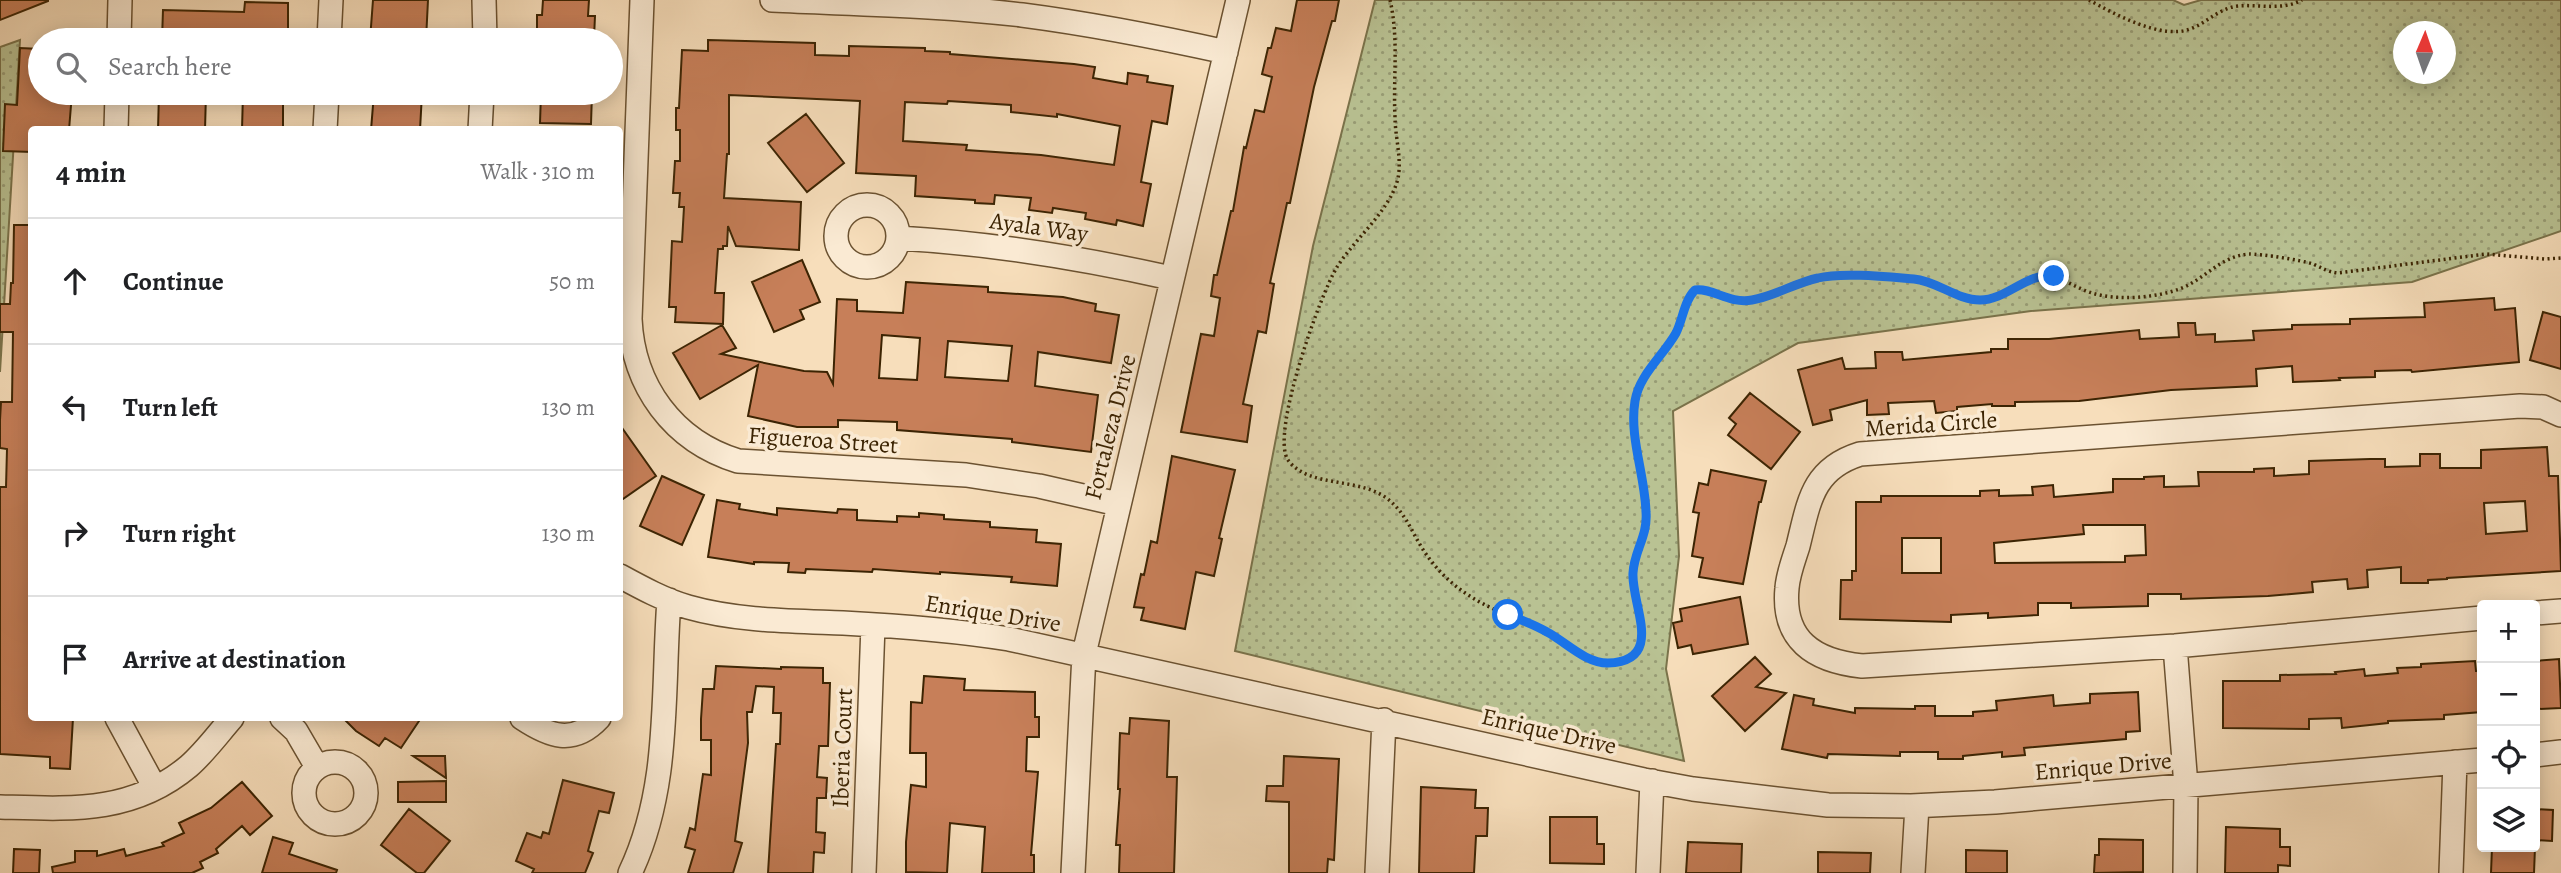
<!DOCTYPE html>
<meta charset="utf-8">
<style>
:root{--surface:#fff;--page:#f2f2f2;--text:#202124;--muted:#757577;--line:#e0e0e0}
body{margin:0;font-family:Alegreya,serif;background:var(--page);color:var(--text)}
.controls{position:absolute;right:21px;bottom:21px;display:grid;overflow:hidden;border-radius:7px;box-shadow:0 4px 18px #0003}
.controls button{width:63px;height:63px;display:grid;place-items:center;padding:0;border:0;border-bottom:2px solid var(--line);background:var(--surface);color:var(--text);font:35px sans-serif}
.compass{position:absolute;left:2393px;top:21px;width:63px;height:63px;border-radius:50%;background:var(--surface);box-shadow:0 4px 18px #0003;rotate:2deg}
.stop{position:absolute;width:21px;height:21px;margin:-16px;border:5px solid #1a73e8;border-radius:50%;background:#fff}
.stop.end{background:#1a73e8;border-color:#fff;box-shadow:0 2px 7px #0008}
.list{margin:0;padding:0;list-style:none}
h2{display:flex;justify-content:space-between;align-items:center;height:91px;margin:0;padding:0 28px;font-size:30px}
h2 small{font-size:23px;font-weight:400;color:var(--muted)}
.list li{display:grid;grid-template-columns:46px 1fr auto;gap:21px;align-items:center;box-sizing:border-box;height:126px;padding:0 28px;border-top:2px solid var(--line)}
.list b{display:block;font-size:26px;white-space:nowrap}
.list em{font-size:23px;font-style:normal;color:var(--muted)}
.icon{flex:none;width:38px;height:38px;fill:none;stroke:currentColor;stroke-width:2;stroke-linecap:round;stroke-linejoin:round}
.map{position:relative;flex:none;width:2561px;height:873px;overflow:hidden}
.search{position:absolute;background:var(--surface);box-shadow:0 4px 18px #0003;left:28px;top:28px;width:595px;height:77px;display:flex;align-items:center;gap:18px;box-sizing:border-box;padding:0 24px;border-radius:38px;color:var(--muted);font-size:26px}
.panel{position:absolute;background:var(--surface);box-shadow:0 4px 18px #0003;left:28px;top:126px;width:595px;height:595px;border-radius:7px}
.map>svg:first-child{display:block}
.grass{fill:url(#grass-dots);stroke:#7a734b;stroke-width:2;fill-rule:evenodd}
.building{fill:#c77f59;stroke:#3c2403;stroke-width:2;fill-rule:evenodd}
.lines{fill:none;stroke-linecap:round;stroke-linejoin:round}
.minor-casing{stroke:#6b5231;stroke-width:26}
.path{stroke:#3c2403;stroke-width:3.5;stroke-dasharray:2 3.5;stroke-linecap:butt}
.minor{stroke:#faead3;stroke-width:23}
.route{stroke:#1a73e8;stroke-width:9}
.labels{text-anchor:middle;stroke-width:7;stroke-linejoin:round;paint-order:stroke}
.street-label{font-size:24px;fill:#3c2403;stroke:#faead3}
</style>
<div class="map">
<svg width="2561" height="873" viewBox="0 0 2561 873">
<defs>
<pattern id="grass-dots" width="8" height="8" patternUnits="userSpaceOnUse" patternTransform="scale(1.75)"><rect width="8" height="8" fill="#b9c293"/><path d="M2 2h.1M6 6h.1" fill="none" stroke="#989d76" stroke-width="1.8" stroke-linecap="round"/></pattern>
</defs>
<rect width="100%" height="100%" fill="#f7debb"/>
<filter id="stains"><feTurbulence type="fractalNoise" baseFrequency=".00286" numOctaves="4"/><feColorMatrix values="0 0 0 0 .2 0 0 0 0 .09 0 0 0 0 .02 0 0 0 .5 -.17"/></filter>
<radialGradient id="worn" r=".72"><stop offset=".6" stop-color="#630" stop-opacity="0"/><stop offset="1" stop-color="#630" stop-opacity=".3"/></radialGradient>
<path class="grass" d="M1375 0H2173L2184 5 2201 0H2561V231L2412 282 2031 311 1798 343 1673 411 1679 556 1666 669 1684 761 1235 651 1313 246ZM2404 32H2446V74H2404Z
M20 40 0 372V47Z"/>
<path class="building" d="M0 0H48V1L0 20Z
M373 0H428L426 40H370Z
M543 0H589L588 16H595L594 38H590V40H537V15H542Z
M1297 0H1339L1335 21H1332L1314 87 1290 203H1287L1270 283 1274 284 1266 333 1258 331 1243 404 1252 406 1247 442 1181 432 1201 334 1214 336 1220 298 1211 296 1214 275H1217L1231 211H1233L1244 147 1246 148 1255 110 1264 112 1272 77 1262 74 1268 48H1271L1276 28 1291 31Z
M245 2 288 3V35H279V40H162L163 10 244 12Z
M708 40 815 43V55L849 56V46L925 48V51L950 52V54L1074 64 1095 67 1093 78 1127 84 1128 73 1148 76 1147 82 1173 86 1167 124 1152 121 1141 182 1151 184 1143 226 1117 220 1116 225 1085 219 1086 213 1053 208 1052 213 1029 210 1031 198 995 195 994 204 975 203V200L915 196 916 176 856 173 860 101 729 95V154H727L724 198 801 202 799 250 736 246 728 226 727 246H723V249H718L715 293H724L723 324 675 322 676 307H669L672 241 682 242 684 207H679L680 193H673L675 161H680V130H676V108H679L682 50 708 51ZM948 101 1011 105V112L1057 117V114L1120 126 1114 165 1041 155 966 150 967 145 903 141 905 102 947 104Z
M20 48 40 49V93H72L69 130H32V152L3 151 5 104 17 105Z
M159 93H206L205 130H158Z
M243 93H283V130H242Z
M374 93H422L420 130H371Z
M541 93H592L591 124 540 123Z
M806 114 844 163 807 192 768 143Z
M14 225H32V718H73L70 769 50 768V757L0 754V487H6L7 449 0 448V420L1 402H12L13 332H0V304H10L11 283H13Z
M802 260 820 302 800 310 804 319 774 332 752 282Z
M906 282 988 287V292L1063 297 1096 304 1095 311 1119 315 1111 363 1038 352 1035 386 1098 395 1091 452 1012 442V439L897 430V422L838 420V427H797L748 416 758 365 700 399 673 353 722 325 736 348 721 354 804 371 827 372 833 384 837 299 857 300V311L903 313ZM882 335 920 338 917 380 879 378ZM948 341 1012 346 1008 381 945 377Z
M2494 298 2495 310 2515 308 2519 362 2412 372 2411 370 2375 371V377L2339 378 2340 380 2321 381 2293 382 2292 366 2256 369 2257 386 2171 390 2079 401 2015 402V406H1992V404L1957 407V411L1936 413 1934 401 1888 403 1889 414 1867 415V400L1830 410 1832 420 1813 425 1798 370 1842 358 1845 369 1876 368 1875 352H1902L1903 360 1991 352V349H2008V339H2049L2139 330 2140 339 2179 337 2178 323H2195L2196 335 2215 334V342L2254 340 2253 331 2292 329V325L2350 324V319L2425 317 2424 303Z
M2543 312 2561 317V369L2530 360Z
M1750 393 1800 432 1771 469 1728 435 1736 424 1729 418Z
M620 425 656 476 620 501Z
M2547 447 2549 476H2558L2561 571 2447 578V579L2428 580V583H2401V567L2367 570 2368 587 2348 589 2347 579 2312 582 2313 592 2268 596 2181 599V594H2148V606L2071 608V603H2038V615L1988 618V613L1951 615V622L1840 619 1841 580H1852V571H1856V502H1881V496H1980V491L1999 490V496L2033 495 2032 487 2053 485 2054 497 2113 492V479H2144V477L2164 476V487L2199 486 2198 472H2254V469L2274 468V476L2309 474V461L2370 459H2385V467L2420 466V454H2440V468H2481V450ZM2525 501 2527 531 2486 534 2484 503ZM2083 525H2145L2146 555 2125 556V562L1995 563 1994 543 2084 534ZM1902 538H1941V573H1902Z
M1172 456 1235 470 1219 538 1222 539 1214 576 1196 572 1185 629 1141 620 1144 608 1134 607 1141 574 1144 575 1151 541 1157 543Z
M1711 470 1766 481 1761 502H1759L1743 584 1699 577 1703 558 1692 556 1699 513 1693 512 1699 483 1708 485Z
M662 476 704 495 682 545 640 526Z
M717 500 740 504 739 509 777 515V508L837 513 838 509 857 510V520L897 522V516L919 517V513L944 515V519L990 522V527L1037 530 1036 542 1061 544 1057 586 1011 582 1012 577 940 572V574L873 569 872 572 806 569 805 573 788 572 789 563 754 562V564L708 557Z
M1740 597 1748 644 1693 654 1691 645 1678 648 1673 623 1682 621 1680 609Z
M1755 657 1771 674 1756 687 1786 693 1745 731 1712 696Z
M2559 659 2561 708 2539 709V701H2535V661Z
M2475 661 2476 671H2482V712L2444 715V719L2388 721V723L2342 728 2341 718 2309 719V729L2223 728V681H2280V675L2336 674 2335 672 2364 669 2365 676 2398 673 2397 668 2421 667V664Z
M716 666 781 669V667L823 668V683H830L828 746H819L817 777 827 778 826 798H817L816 832 825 833 824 853 814 852 813 873H768L776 744H780L781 713H773L774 687 756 686 752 712H747L748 743 735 841 742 843 733 873H688L695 850 685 847 690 828 695 830 703 774 711 775V740H701V719L703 689H714Z
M924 676 965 679 964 690 1035 692V717H1039V737H1027L1026 771 1038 772 1031 855H1034V873H982L985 827 950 823 947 873 906 872V842L911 785 926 787V753H910L911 702 922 703Z
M2138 692 2140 731 2126 732V739L2024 748 2025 755 2002 757V752L1963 756V759H1938V752H1900V756L1828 754 1827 758 1782 749 1794 695 1814 699 1813 705 1855 713V708L1915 709V706H1935V716H1973V712L1997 710 1996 701 2053 695 2054 706 2090 703V694Z
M343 718H421L401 748 385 738 379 746 356 731Z
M1130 718 1169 721 1167 777H1177L1174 873H1119L1120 845H1116L1120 789H1118L1120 733 1129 734Z
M413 756H445L446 778Z
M1284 756 1339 759 1334 860 1328 859 1327 873H1289V802L1266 801 1267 786H1283Z
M563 780 614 793 609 813 599 811 588 851 593 853 585 873H532L534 869 516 861 527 833 541 838 543 832 549 834Z
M446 781V802H398V782Z
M242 782 272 816 250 835 242 826 216 849 218 853 200 862 203 868 192 873H53L52 867 75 862V851H97V856L124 849 126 856 164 846 162 843 184 833 179 823 211 808Z
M1421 787 1476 790 1475 808H1488L1487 836H1476L1474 873H1419Z
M409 809 450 841 424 873H417L381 845Z
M2535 809 2553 810 2552 841 2535 840Z
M1550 817H1597V844H1604V864L1550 863Z
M2226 827 2280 829V847H2290V866L2278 865V873H2225Z
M273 837 293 843 289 854 337 870 336 873H262Z
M2099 839 2143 840V872L2094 873 2095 855H2099Z
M1688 842 1742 844 1741 873H1686Z
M2492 847H2535L2534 873H2491Z
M14 849 40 850 39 873H13Z
M1966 850 2007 851V873H1966Z
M1818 852 1871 853 1870 873H1818Z"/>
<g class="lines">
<g class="minor-casing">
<path id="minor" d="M484 0 485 40
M642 0 630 319C633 386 673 441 738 461L966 475 1039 486 1118 504
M772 0C855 4 939 5 1022 15 1091 24 1158 37 1226 52
M119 40 120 0
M329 40 331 0
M116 130 117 93
M325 130 327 93
M480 130 482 93
M836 236a31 31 0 1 1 62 0a31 31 0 1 1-62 0Z
M898 238C990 243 1081 258 1171 278
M620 576C642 588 664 600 688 607 737 621 792 621 843 623 899 626 954 630 1009 639L1644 780 1693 789 1828 805 1911 806 1995 802 2482 760
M2535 613 2561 611
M2482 618 2175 646 1862 666C1814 661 1782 640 1787 588 1788 574 1794 559 1798 546 1809 502 1812 469 1860 454L2520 406 2543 407 2561 415
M2175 646 2186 786 2185 873
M117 718 155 788
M282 718 296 731 317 767
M522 718C549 736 573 746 599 718
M2535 755 2561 752
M304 793a31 31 0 1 1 62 0a31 31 0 1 1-62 0Z
M0 807C70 809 132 814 189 766 205 752 218 734 232 718
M630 873C671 787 662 692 669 600
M864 873 873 625
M1073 873 1084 654 1238 0
M1377 873 1384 720
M1648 873 1652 781
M1913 873 1917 806
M2451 873 2455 762"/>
</g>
<path class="path" d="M1390 0C1399 39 1393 78 1395 117 1395 138 1403 162 1397 182 1388 212 1354 240 1337 267 1320 295 1270 434 1288 460 1309 489 1360 476 1389 500 1405 513 1411 530 1422 548 1444 583 1475 603 1513 617 1525 621 1538 626 1549 633 1571 646 1611 682 1636 652 1653 632 1633 600 1633 576 1633 554 1647 536 1647 513 1646 476 1625 426 1637 390 1643 371 1663 354 1673 337 1682 322 1683 302 1695 290 1715 288 1728 304 1752 300 1776 296 1796 282 1819 277 1840 273 1893 276 1915 279 1940 282 1961 302 1987 300 2006 298 2023 284 2040 276L2047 275C2063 278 2076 288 2092 293 2118 301 2157 298 2182 288 2206 278 2221 256 2249 254 2261 254 2301 260 2313 264 2322 268 2328 272 2338 273L2486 254 2545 259 2561 258
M2089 0C2114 14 2162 40 2190 29 2207 23 2219 8 2238 6 2260 4 2282 11 2302 0"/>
<use href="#minor" class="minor"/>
</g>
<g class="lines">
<path class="route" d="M1508 615C1522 620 1535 625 1547 632 1566 642 1585 663 1608 663 1666 661 1631 605 1633 573 1634 551 1648 536 1646 512 1645 475 1629 437 1635 401 1639 375 1663 356 1676 333 1683 319 1684 301 1695 290 1714 288 1728 304 1752 300 1775 296 1795 283 1818 278 1842 272 1889 277 1914 279 1937 281 1957 300 1980 300 2007 300 2027 272 2054 276"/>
</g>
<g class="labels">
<g class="street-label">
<text transform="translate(1039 227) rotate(8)" y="8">Ayala Way</text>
<text transform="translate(1931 424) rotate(-4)" y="8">Merida Circle</text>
<text transform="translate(1110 427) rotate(-76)" y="8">Fortaleza Drive</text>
<text transform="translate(823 440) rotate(4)" y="8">Figueroa Street</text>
<text transform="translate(993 613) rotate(9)" y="8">Enrique Drive</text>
<text transform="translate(1549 731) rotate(13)" y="8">Enrique Drive</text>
<text transform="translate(842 748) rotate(-88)" y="8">Iberia Court</text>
<text transform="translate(2103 766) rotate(-5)" y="8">Enrique Drive</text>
</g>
</g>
<rect width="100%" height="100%" filter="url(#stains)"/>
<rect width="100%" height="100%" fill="url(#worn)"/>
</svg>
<div class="controls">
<button>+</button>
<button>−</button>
<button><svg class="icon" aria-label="locate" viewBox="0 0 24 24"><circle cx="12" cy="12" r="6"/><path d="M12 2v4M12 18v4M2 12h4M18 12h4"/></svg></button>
<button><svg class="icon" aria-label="layers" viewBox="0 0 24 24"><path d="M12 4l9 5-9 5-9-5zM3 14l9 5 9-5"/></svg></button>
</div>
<svg class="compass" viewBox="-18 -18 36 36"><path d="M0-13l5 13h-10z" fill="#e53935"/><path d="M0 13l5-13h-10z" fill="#757577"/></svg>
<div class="stop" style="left:1508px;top:615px"></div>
<div class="stop end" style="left:2054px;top:276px"></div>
<div class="search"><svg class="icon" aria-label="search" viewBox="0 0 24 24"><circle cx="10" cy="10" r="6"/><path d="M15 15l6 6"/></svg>Search here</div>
<section class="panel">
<h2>4 min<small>Walk · 310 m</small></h2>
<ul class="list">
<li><svg class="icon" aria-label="ahead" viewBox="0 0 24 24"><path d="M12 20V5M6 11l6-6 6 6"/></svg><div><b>Continue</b></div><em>50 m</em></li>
<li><svg class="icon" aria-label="left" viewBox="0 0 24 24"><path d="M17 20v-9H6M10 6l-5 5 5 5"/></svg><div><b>Turn left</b></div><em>130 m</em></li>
<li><svg class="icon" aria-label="right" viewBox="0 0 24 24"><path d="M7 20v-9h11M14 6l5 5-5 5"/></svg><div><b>Turn right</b></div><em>130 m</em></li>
<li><svg class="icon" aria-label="arrive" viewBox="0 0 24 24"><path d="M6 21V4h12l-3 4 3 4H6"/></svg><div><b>Arrive at destination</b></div></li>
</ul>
</section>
</div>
